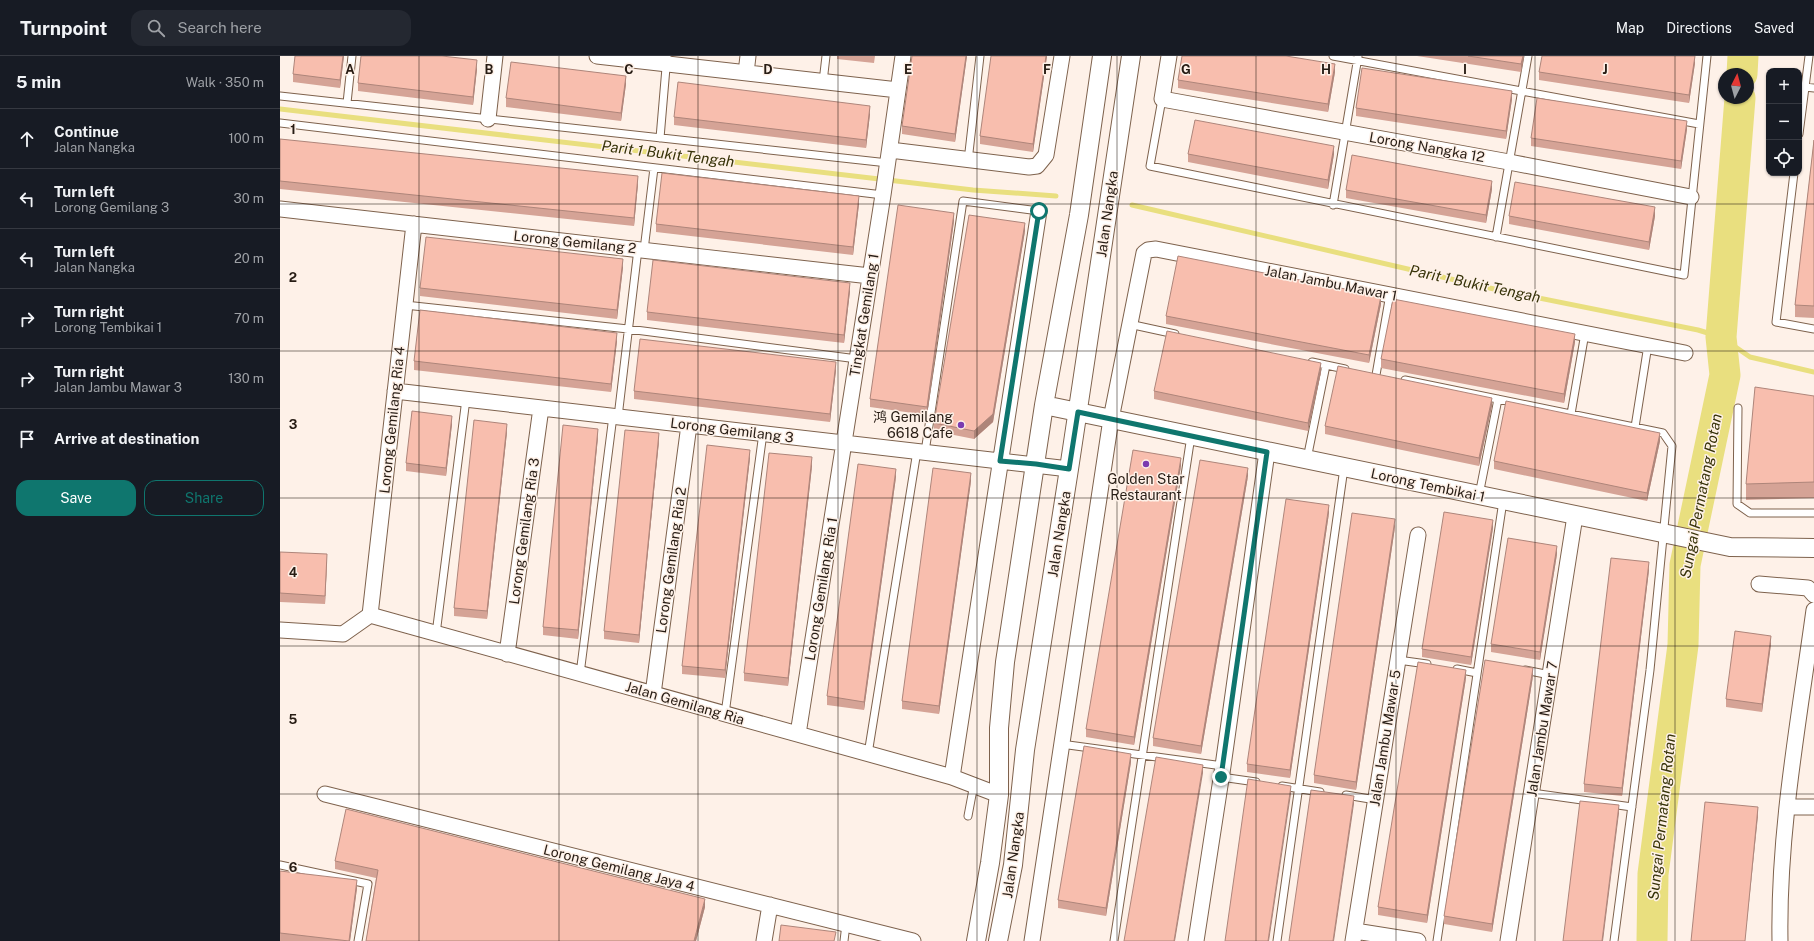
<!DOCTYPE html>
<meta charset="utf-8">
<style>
:root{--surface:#171b24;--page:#242831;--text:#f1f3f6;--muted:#9ea1a6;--line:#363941;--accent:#0f766e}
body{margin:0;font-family:"Public Sans","Noto Sans SC",sans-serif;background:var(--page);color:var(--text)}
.controls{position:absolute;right:12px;top:12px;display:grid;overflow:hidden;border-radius:8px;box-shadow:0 1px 3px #0004}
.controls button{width:36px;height:36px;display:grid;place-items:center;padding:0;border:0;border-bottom:1px solid var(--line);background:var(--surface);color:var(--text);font:20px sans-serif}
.compass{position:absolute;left:1438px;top:12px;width:36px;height:36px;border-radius:50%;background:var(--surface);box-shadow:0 1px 3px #0004;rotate:6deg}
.stop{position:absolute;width:12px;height:12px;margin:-9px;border:3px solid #0f766e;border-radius:50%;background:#fff}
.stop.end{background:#0f766e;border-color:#fff;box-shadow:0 1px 4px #0008}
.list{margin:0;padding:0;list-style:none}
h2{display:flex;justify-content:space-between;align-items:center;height:52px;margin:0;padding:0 16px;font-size:17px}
h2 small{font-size:13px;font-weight:400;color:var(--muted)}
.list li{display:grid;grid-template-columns:26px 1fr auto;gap:12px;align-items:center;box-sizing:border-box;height:60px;padding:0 16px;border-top:1px solid var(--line)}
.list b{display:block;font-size:15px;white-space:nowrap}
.list p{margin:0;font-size:13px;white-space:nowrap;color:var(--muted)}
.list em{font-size:13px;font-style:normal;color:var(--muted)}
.actions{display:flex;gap:8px;padding:12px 16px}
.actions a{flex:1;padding:9px 0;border:1px solid var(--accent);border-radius:12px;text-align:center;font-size:14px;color:var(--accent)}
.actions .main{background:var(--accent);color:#fff}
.icon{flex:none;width:22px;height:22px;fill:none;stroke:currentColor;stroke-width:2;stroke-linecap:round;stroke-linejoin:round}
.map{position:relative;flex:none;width:1534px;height:885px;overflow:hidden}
header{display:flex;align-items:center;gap:24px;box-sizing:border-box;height:56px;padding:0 20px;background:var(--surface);border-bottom:1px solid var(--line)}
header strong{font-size:19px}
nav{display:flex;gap:22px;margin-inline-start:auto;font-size:14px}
.search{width:280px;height:36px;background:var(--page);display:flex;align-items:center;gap:10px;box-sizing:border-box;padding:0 14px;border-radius:12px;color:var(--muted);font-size:15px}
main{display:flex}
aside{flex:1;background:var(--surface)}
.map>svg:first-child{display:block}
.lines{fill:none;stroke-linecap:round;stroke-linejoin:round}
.stream{stroke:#e9df7f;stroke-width:5}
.river{stroke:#e9df7f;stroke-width:31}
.service-casing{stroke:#7e624d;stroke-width:9}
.minor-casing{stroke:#7e624d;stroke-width:17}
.tertiary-casing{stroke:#7e624d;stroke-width:20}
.service{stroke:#fff;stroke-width:7}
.minor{stroke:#fff;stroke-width:15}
.tertiary{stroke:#fff;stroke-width:18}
.wall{fill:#d5a396}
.shaded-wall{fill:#ae857a}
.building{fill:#f8beae;stroke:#ae857a}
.route{stroke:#0f766e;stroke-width:5}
.grid{fill:none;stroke:#271c14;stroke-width:1;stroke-opacity:0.55}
.poi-dot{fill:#7b3bb0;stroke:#fef1e8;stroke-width:1.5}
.labels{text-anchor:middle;stroke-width:3;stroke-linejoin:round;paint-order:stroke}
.street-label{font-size:14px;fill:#271c14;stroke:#fef1e8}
.poi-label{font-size:14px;fill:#271c14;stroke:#fef1e8;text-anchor:end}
.water-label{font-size:15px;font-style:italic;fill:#373309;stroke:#fef1e8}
.grid-label{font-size:13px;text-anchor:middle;font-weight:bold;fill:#271c14;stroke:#fef1e8;stroke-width:3;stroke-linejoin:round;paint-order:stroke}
</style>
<header>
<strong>Turnpoint</strong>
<div class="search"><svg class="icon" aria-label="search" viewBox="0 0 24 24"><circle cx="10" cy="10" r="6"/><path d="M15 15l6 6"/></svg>Search here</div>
<nav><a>Map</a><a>Directions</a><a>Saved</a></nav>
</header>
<main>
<aside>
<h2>5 min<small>Walk · 350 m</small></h2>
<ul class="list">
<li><svg class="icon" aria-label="ahead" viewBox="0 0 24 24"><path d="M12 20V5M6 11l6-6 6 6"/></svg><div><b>Continue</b><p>Jalan Nangka</p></div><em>100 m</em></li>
<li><svg class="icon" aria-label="left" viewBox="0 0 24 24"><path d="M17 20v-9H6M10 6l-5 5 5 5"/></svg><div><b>Turn left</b><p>Lorong Gemilang 3</p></div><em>30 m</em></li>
<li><svg class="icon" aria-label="left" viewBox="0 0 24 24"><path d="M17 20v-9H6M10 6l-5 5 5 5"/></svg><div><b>Turn left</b><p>Jalan Nangka</p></div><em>20 m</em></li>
<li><svg class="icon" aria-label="right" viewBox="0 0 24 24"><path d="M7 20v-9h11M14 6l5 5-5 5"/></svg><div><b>Turn right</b><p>Lorong Tembikai 1</p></div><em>70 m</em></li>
<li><svg class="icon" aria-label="right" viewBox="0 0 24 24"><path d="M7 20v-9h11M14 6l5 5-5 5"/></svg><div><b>Turn right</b><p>Jalan Jambu Mawar 3</p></div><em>130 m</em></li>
<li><svg class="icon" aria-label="arrive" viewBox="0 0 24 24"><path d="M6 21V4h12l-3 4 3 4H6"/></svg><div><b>Arrive at destination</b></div></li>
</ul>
<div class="actions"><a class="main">Save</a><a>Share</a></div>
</aside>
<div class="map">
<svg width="1534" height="885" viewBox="0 0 1534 885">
<rect width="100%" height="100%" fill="#fef1e8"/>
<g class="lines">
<path class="stream" d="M0 53 693 134 776 140
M852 149 1214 233 1418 274 1441 281 1470 301 1534 316"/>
<path class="river" d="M1462 18 1463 0
M1372 885 1373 818 1403 589 1405 509 1445 319 1441 281 1460 42"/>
<g class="service-casing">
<path id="service" d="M1053 0 1419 68
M543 26 546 0
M1525 31 1534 32
M0 40 608 107
M882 43 870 110 1404 219 1427 0
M67 47 72 0
M0 67 603 139
M1519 78 1529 0
M380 82 387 0
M688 105 700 0
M1514 117 1496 266 1534 273
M1053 149 1078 1
M1216 181 1248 0
M364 194 374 112
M125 249 348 273 577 303
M849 268 895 278
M1032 306 1065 313
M1096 319 1110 238
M1125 324 1383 377 1392 390 1370 614 1334 885
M1458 352 1457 448 1470 457H1534
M1291 358 1305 277
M338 361 358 193
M1355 371 1368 289
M645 396 683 145 759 155
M1027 403 1046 309
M1199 439 1218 343
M156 578 186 343
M1118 604 1147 608
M1177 613 1197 617
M1245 614 1270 619
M300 618 333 360
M445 658 483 377
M781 688 943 710
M588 698 637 395
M941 721 976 726
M1002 730 1040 736
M1252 737 1352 751
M1066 739 1096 744
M688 760 694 728
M0 809 88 828 78 885
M564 885 566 868
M834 885 911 380
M997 885 1064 412
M1157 885 1223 445"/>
</g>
<g class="minor-casing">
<path id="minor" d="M317 0 618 34
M889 0 882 43 1229 106 1411 141
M466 17 468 0
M208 63 215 0
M610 94 749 111 757 110 766 99 782 0
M0 153 590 220
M115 335 789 413
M1479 528 1528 532 1534 539
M90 559 672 721 719 739
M90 559 134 168
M0 574 63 578 90 559
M227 598 261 352
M373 638 409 369
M518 678 603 139 623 0
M672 721 759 155
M45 738 633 885
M1508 751H1534
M1075 875 1138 885
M484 885 490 849
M752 885 831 363 864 197 868 194 876 193 1405 297
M916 885 943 710 987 396
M1073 885 1138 479
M1228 885 1295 460
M1500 885C1498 775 1519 664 1534 554"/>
</g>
<g class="tertiary-casing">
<path id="tertiary" d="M764 349 1450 491 1534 492
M696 885 710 807 719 739V672L725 606 764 349 799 159 822 0
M718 885 733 809 745 694 789 413 851 0"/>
</g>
<use href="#service" class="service"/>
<use href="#minor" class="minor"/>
<use href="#tertiary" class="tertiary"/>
</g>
<path class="wall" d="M64 0 60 32 13 26V18Z
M557 0H595L594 7 557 3Z
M632 0H687L675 86 622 78V70Z
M767 0 753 96 700 88V80Z
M1137 0H1244L1241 16Z
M1415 7 1409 47 1259 24V16Z
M197 13 193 49 78 35V27Z
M1055 16 1048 56 898 32V24Z
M346 28 341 65 226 51V42Z
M1232 43 1226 83 1076 60V52Z
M590 58 586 92 394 69V61Z
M1407 73 1401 113 1251 90V82Z
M0 83 358 128 354 170 0 133Z
M1534 84V262L1515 261V249Z
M908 98H1054L1048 133 908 106Z
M1212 133 1206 167 1066 142V134Z
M579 148 573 199 376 176V168Z
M1229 160H1375L1369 194 1229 168Z
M674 165 647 359 590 351V343Z
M745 175 713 366 694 383 654 375V367Z
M343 211 337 263 140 240V232Z
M570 235 564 287 367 264V256Z
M1101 248 1089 307 886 268V260Z
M337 285 331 336 134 314V305Z
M1295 286 1284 347 1101 312V303Z
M556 314 550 366 354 343V335Z
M1041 316 1028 375 874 343V335Z
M1534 340V442L1466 444V428Z
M1212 350 1199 410 1045 378V370Z
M172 368 166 420 126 415V407Z
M227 376 207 563 174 560V552Z
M318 381 298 583 263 579V571Z
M379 385 359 587 324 583V575Z
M1380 385 1367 445 1214 413V405Z
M470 402 445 622 402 618V610Z
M532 410 508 630 464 625V617Z
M901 410 854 689 806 681V673Z
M968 420 921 698 873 690V682Z
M616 421 584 654 547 649V640Z
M691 425 659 658 622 653V645Z
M1049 457 1010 722 967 716V708Z
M1115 471 1076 734 1034 727V719Z
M1213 472 1191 609 1142 601V593Z
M0 496 47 506 45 548 0 546Z
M1277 498 1260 604 1211 596V588Z
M1369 514 1342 740 1304 736V728Z
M1491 588 1482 656 1446 651V643Z
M1253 620 1212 876 1164 868V860Z
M1186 622 1147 867 1098 859V851Z
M851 706 826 860 778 852V844Z
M55 805 425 851 416 885H86L96 822 55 813Z
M0 815 77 832 70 885H0Z"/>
<path class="shaded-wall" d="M63 0H64L60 32V24Z
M686 0H687L675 86V78Z
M766 0H767L753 96V88Z
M1243 0H1244L1241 16V8Z
M1415 0V7L1409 47V39Z
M197 4V13L193 49V41Z
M1055 8V16L1048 56V48Z
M346 20V28L341 65V57Z
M1232 35V43L1226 83V75Z
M590 50V58L586 92V84Z
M1407 65V73L1401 113V105Z
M1054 90V98L1048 133V124Z
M358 120V128L354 170V162Z
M1212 125V133L1206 167V159Z
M579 140V148L573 199V191Z
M1375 151V160L1369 194V186Z
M674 157V165L647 359V351Z
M745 167V175L713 366 694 383V375Z
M343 203V211L337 263V254Z
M570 227V235L564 287V279Z
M1101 240V248L1089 307V299Z
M337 277V285L331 336V328Z
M1295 278V286L1284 347V338Z
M556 306V314L550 366V358Z
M1041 307V316L1028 375V367Z
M1212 342V350L1199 410V402Z
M172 360V368L166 420V412Z
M227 368V376L207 563V555Z
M318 373V381L298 583V574Z
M379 377V385L359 587V579Z
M1380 377V385L1367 445V437Z
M470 394V402L445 622V614Z
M532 401V410L508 630V622Z
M901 402V410L854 689V681Z
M968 412V420L921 698V690Z
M616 413V421L584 654V646Z
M691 417V425L659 658V650Z
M1049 449V457L1010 722V714Z
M1115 463V471L1076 734V726Z
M1213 464V472L1191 609V601Z
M1277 490V498L1260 604V596Z
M47 498V506L45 548V540Z
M1369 506V514L1342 740V732Z
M1491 580V588L1482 656V648Z
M1253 612V620L1212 876V868Z
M1186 614V622L1147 867V859Z
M851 698V706L826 860V852Z
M923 709V717L895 885H894Z
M1011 730V738L989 885H988Z
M1074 740V748L1054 885H1053Z
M1339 749V757L1323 885H1322Z
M1478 751V760L1465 885Z
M77 824V832L70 885H69Z
M425 843V851L416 885H414Z"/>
<path class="building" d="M15 0H63L60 24 13 18Z
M81 0H162L197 4 193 41 78 27Z
M632 0H686L675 78 622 70Z
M711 0H766L753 88 700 80Z
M902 0H1006L1055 8 1048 48 898 24Z
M1188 0H1243L1241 8Z
M1262 0H1415L1409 39 1259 16Z
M231 6 346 20 341 57 226 42Z
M1082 12 1232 35 1226 75 1076 52Z
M398 26 590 50 586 84 394 61Z
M1257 42 1407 65 1401 105 1251 82Z
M915 64 1054 90 1048 124 908 98Z
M0 83 358 120 354 162 0 125Z
M1534 84V250L1515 249Z
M1072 99 1212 125 1206 159 1066 134Z
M382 117 579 140 573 191 376 168Z
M1235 126 1375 151 1369 186 1229 160Z
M618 149 674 157 647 351 590 343Z
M689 159 745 167 713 358 694 375 654 367Z
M146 181 343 203 337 254 140 232Z
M898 200 1101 240 1089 299 886 260Z
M373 204 570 227 564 279 367 256Z
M1113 243 1295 278 1284 338 1101 303Z
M140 254 337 277 331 328 134 305Z
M887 275 1041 307 1028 367 874 335Z
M360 283 556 306 550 358 354 335Z
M1058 310 1212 342 1199 402 1045 370Z
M1475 331 1534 340V426L1466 428Z
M1226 345 1380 377 1367 437 1214 405Z
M132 355 172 360 166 412 126 407Z
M194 364 227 368 207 555 174 552Z
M283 369 318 373 298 574 263 571Z
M345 374 379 377 359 579 324 575Z
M427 389 470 394 445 614 402 610Z
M853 394 901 402 854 681 806 673Z
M489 397 532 401 508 622 464 617Z
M920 404 968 412 921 690 873 682Z
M578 408 616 413 584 646 547 640Z
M653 412 691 417 659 650 622 645Z
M1006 443 1049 449 1010 714 967 708Z
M1164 456 1213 464 1191 601 1142 593Z
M1072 457 1115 463 1076 726 1034 719Z
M1228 482 1277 490 1260 596 1211 588Z
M0 496 47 498 45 540 0 537Z
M1331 502 1369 506 1342 732 1304 728Z
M1455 575 1491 580 1482 648 1446 643Z
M1205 604 1253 612 1212 868 1164 860Z
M1138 606 1186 614 1147 859 1098 851Z
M804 690 851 698 826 852 778 844Z
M876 701 923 709 894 885H844Z
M968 723 1011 730 988 885H945Z
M1031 734 1074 740 1053 885H1009Z
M1300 745 1339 749 1322 885H1283Z
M1425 746 1478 751 1465 885H1411Z
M66 753 425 843 414 885H86L98 814 55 805Z
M0 815 77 824 69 885 0 877Z
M501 869 556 876 554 885H499Z"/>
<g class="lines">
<path class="route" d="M759 155 720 405 756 408 789 413 798 356 987 396 941 721"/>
</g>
<path class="grid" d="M139 0V885M279 0V885M418 0V885M558 0V885M697 0V885M837 0V885M976 0V885M1116 0V885M1255 0V885M1395 0V885M0 148H1534M0 295H1534M0 442H1534M0 590H1534M0 738H1534"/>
<g class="poi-dot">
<circle cx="681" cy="369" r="4"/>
<circle cx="866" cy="408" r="4"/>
</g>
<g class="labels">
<g class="street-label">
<text transform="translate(1147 91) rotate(10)" y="5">Lorong Nangka 12</text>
<text transform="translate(827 158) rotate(-82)" y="5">Jalan Nangka</text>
<text transform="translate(295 186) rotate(6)" y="5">Lorong Gemilang 2</text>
<text transform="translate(1051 227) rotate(11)" y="5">Jalan Jambu Mawar 1</text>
<text transform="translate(584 259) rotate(-81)" y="5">Tingkat Gemilang 1</text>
<text transform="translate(112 364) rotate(-84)" y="5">Lorong Gemilang Ria 4</text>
<text transform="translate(452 374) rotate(7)" y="5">Lorong Gemilang 3</text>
<text transform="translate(1148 429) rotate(12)" y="5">Lorong Tembikai 1</text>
<text transform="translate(244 475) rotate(-82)" y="5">Lorong Gemilang Ria 3</text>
<text transform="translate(779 478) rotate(-81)" y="5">Jalan Nangka</text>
<text transform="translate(391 504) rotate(-82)" y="5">Lorong Gemilang Ria 2</text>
<text transform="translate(541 533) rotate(-81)" y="5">Lorong Gemilang Ria 1</text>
<text transform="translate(405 647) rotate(16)" y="5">Jalan Gemilang Ria</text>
<text transform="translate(1262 673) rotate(-81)" y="5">Jalan Jambu Mawar 7</text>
<text transform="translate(1105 682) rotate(-81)" y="5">Jalan Jambu Mawar 5</text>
<text transform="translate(733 799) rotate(-82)" y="5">Jalan Nangka</text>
<text transform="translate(339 812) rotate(14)" y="5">Lorong Gemilang Jaya 4</text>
</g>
<g class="poi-label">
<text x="673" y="366">鸿 Gemilang<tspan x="673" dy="16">6618 Cafe</tspan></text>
<text x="866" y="428" text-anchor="middle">Golden Star<tspan x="866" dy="16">Restaurant</tspan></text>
</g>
<g class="water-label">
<text transform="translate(388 98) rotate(7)" y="5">Parit 1 Bukit Tengah</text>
<text transform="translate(1195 228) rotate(12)" y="5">Parit 1 Bukit Tengah</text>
<text transform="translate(1421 440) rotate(-79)" y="5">Sungai Permatang Rotan</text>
<text transform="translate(1382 761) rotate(-84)" y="5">Sungai Permatang Rotan</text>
</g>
</g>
<g class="grid-label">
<text x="70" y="18">A</text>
<text x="209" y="18">B</text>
<text x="349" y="18">C</text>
<text x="488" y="18">D</text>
<text x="628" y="18">E</text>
<text x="767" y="18">F</text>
<text x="906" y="18">G</text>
<text x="1046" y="18">H</text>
<text x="1185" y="18">I</text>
<text x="1325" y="18">J</text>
<text x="13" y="78">1</text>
<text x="13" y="226">2</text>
<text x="13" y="373">3</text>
<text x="13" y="521">4</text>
<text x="13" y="668">5</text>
<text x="13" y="816">6</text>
</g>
</svg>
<div class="controls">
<button>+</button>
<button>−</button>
<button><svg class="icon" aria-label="locate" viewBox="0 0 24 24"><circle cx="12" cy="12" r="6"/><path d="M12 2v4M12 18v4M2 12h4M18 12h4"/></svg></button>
</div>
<svg class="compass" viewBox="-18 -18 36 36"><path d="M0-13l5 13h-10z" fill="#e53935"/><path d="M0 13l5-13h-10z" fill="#9ea1a6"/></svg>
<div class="stop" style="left:759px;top:155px"></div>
<div class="stop end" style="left:941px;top:721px"></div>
</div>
</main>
